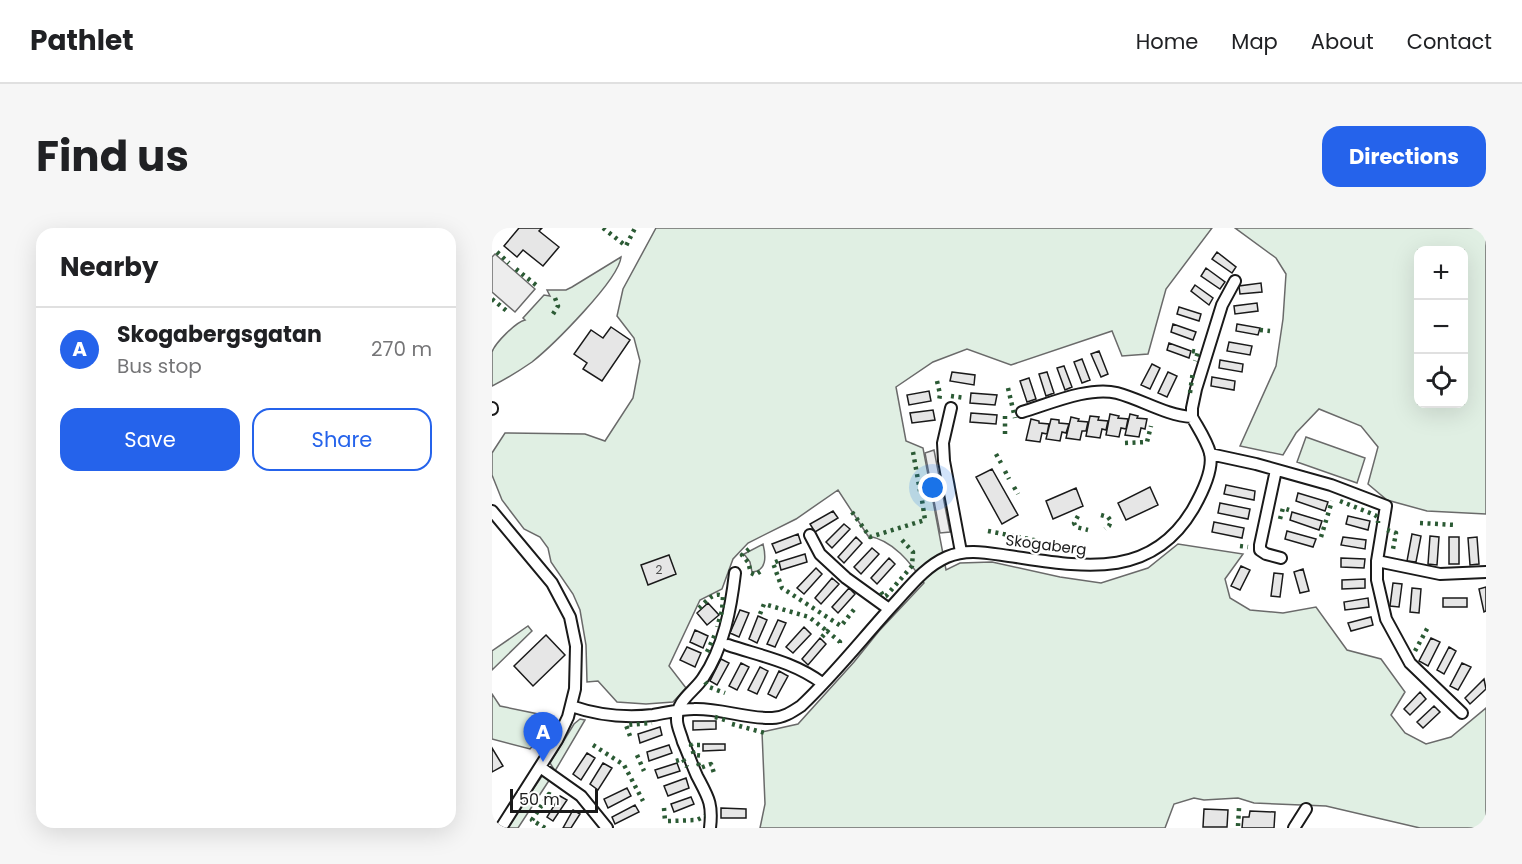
<!DOCTYPE html>
<meta charset="utf-8">
<style>
:root{--surface:#fff;--page:#f6f6f6;--text:#202124;--muted:#757577;--line:#e0e0e0;--accent:#2563eb}
body{margin:0;font-family:Poppins,sans-serif;background:var(--page);color:var(--text)}
.controls{position:absolute;right:18px;top:18px;display:grid;overflow:hidden;border-radius:12px;box-shadow:0 6px 24px #0002}
.controls button{width:54px;height:54px;display:grid;place-items:center;padding:0;border:0;border-bottom:2px solid var(--line);background:var(--surface);color:var(--text);font:30px sans-serif}
.scale{position:absolute;left:18px;bottom:15px;width:88px;box-sizing:border-box;padding-left:6px;border:3px solid #1a1a1a;border-top:0;font-size:16px;line-height:21px;white-space:nowrap;color:#1a1a1a;-webkit-text-stroke:4px #fff;paint-order:stroke}
.you{position:absolute;left:441px;top:260px;width:21px;height:21px;margin:-15px;border:4px solid #fff;border-radius:50%;background:#1a73e8;box-shadow:0 0 0 9px #1a73e833}
.badge{display:grid;place-items:center;width:39px;height:39px;border-radius:50%;background:var(--accent);color:#fff;font-size:20px;font-weight:700}
.pin{position:absolute;translate:-50% -50px;filter:drop-shadow(0 2px 3px #0008)}
.pin::after{content:'';position:absolute;top:32px;width:21px;height:18px;background:inherit;clip-path:polygon(0 0,100% 0,50% 100%)}
.list{margin:0;padding:0;list-style:none}
h2{display:flex;justify-content:space-between;align-items:center;height:78px;margin:0;padding:0 24px;font-size:26px}
h2 small{font-size:20px;font-weight:400;color:var(--muted)}
.list li{display:grid;grid-template-columns:39px 1fr auto;gap:18px;align-items:center;box-sizing:border-box;height:84px;padding:0 24px;border-top:2px solid var(--line)}
.list b{display:block;font-size:22px;white-space:nowrap}
.list p{margin:0;font-size:20px;white-space:nowrap;color:var(--muted)}
.list em{font-size:20px;font-style:normal;color:var(--muted)}
.actions{display:flex;gap:12px;padding:18px 24px}
.actions a{flex:1;padding:14px 0;border:2px solid var(--accent);border-radius:18px;text-align:center;font-size:21px;color:var(--accent)}
.actions .main{background:var(--accent);color:#fff}
.icon{flex:none;width:33px;height:33px;fill:none;stroke:currentColor;stroke-width:2;stroke-linecap:round;stroke-linejoin:round}
.map{position:relative;flex:none;width:994px;height:600px;overflow:hidden;border-radius:18px}
header{display:flex;align-items:center;gap:36px;box-sizing:border-box;height:84px;padding:0 30px;background:var(--surface);border-bottom:2px solid var(--line)}
header strong{font-size:28px}
nav{display:flex;gap:33px;margin-inline-start:auto;font-size:21px}
.intro{display:flex;align-items:center;justify-content:space-between;box-sizing:border-box;height:144px;padding:0 36px}
h1{margin:0;font-size:42px}
.button{padding:15px 27px;border-radius:18px;background:var(--accent);color:#fff;font-size:21px;font-weight:700}
main{display:flex;gap:36px;padding:0 36px}
aside{flex:1;background:var(--surface);border-radius:18px;box-shadow:0 6px 24px #0002}
.map>svg:first-child{display:block}
.green{fill:#e0efe3;stroke:#6a6a6a;stroke-width:1.5;fill-rule:evenodd}
.parking{fill:#ededed;stroke:#6a6a6a;stroke-width:1.5}
.building{fill:#e6e6e6;stroke:#1a1a1a;stroke-width:1.5}
.lines{fill:none;stroke-linecap:round;stroke-linejoin:round}
.minor-casing{stroke:#1a1a1a;stroke-width:14}
.minor{stroke:#fff;stroke-width:10}
.hedge{stroke:#2b5a34;stroke-width:4.5;stroke-dasharray:3 4.5;stroke-linecap:butt}
.labels{text-anchor:middle;stroke-width:4.5;stroke-linejoin:round;paint-order:stroke}
.number-label{font-size:12px;fill:#4d4d4d}
.street-label{font-size:15px;fill:#1a1a1a;stroke:#fff}
</style>
<header>
<strong>Pathlet</strong>
<nav><a>Home</a><a>Map</a><a>About</a><a>Contact</a></nav>
</header>
<div class="intro"><h1>Find us</h1><a class="button">Directions</a></div>
<main>
<aside>
<h2>Nearby<small></small></h2>
<ul class="list">
<li><span class="badge">A</span><div><b>Skogabergsgatan</b><p>Bus stop</p></div><em>270 m</em></li>
</ul>
<div class="actions"><a class="main">Save</a><a>Share</a></div>
</aside>
<div class="map">
<svg width="994" height="600" viewBox="0 0 994 600">
<rect width="100%" height="100%" fill="#fff"/>
<path class="green" d="M164 0H720L674 61 656 126 630 128 620 103 519 137 475 121 441 134 404 159 414 213 431 220 454 342 468 335 500 334 568 349 609 355 656 340 686 316 751 326 733 351 738 370 758 382 791 385 824 379 855 422 889 431 913 464 899 487 913 505 934 516 959 509 994 480V600H928L834 578 762 575 746 570 712 572 702 570 682 576 673 600H268L273 576 270 504 306 496 362 434 387 403 432 355C419 335 401 312 376 308L346 262 304 291 256 315 241 331 230 361 208 372 177 438 194 460 181 474 154 476 125 474 106 453 95 454 94 417 88 382 81 366 59 334 56 320 48 309 32 301 10 272 0 247V225L13 205 93 206 113 213 141 170 148 133 142 110 125 88 131 61Z
M743 0H994V286L935 283 895 272 876 256 886 219 869 198 827 181 804 205 791 227 748 218 784 138 791 91 794 46 784 30ZM926 22H972V176H926Z
M129 29C127 52 60 118 40 134 27 143 14 151 0 158 0 148 0 134 0 124 3 115 24 94 33 92L31 90 52 67 58 68 55 62H74L80 59Z
M814 209 873 230 865 255 805 234Z
M271 316C274 328 275 343 260 344L258 334 252 326Z
M36 398 40 403 0 442V423Z
M0 466 8 478 51 487 56 501 38 521 0 511Z
M88 491 93 492 63 543 58 535 82 496Z
M50 548 58 551 26 600H15Z"/>
<path class="parking" d="M3 26 43 61 23 84 0 64V29Z
M442 222 458 304 448 305 433 225Z"/>
<path class="building" d="M27 0H50L47 3 67 19 51 38 31 22 25 29 12 18Z
M725 24 744 39 740 45 720 31Z
M714 40 733 54 728 61 709 48Z
M769 55 770 64 748 66 747 58Z
M703 57 721 70 717 77 699 63Z
M765 75 766 83 743 86 742 78Z
M687 79 709 86 707 93 685 86Z
M681 96 704 104 701 112 679 104Z
M745 96 768 100 766 107 744 103Z
M119 99 138 112 110 153 91 141 95 135 82 126 99 102 111 110Z
M737 114 760 118 758 127 735 123Z
M677 115 699 123 697 130 675 122Z
M607 123 616 146 609 149 599 126Z
M590 131 598 152 590 155 582 134Z
M728 132 751 136 750 144 727 140Z
M660 136 668 140 658 161 649 157Z
M572 138 580 159 573 162 565 140Z
M460 144 483 147 482 157 458 153Z
M555 144 562 165 554 168 547 146Z
M676 144 685 148 675 169 666 165Z
M720 149 743 153 742 162 719 158Z
M537 150 544 171 535 174 528 153Z
M437 163 439 173 417 177 415 167Z
M479 165 505 167 503 177 478 175Z
M441 182 443 192 420 195 418 185Z
M479 185 505 187 504 196 478 194Z
M618 186 627 188 626 190 636 191 634 201 629 200 627 209 614 207Z
M638 186 646 188 645 190 655 191 653 201 649 200 647 209 633 207Z
M598 188 607 189 606 192 616 193 614 202 610 201 608 210 594 208Z
M579 189 587 191 586 193 596 194 594 203H590L588 212 574 210Z
M539 191 547 193V195L557 196 555 206 550 205 548 214 534 212Z
M559 191 567 192V195L577 196 574 205 570 204 568 213 554 211Z
M500 241 526 287 510 296 484 249Z
M734 257 763 263 762 272 732 266Z
M658 259 666 277 634 292 626 275Z
M584 260 591 278 561 291 554 273Z
M806 265 836 274 833 283 804 273Z
M728 275 758 281 756 291 726 285Z
M341 283 346 290 323 304 318 296Z
M800 284 830 293 827 302 798 292Z
M856 288 878 293 876 302 854 296Z
M722 294 752 300 750 310 720 304Z
M352 296 358 301 340 320 334 314Z
M795 303 824 311 821 319 793 311Z
M306 306 309 315 284 325 280 316Z
M920 306 929 308 924 334 915 333Z
M938 308 947 309 945 337 936 336Z
M364 309 370 315 352 335 346 329Z
M851 309 874 312 873 321 849 317Z
M957 309H967V336H957Z
M985 309 987 336 978 337 976 310Z
M380 320 387 326 369 346 362 339Z
M313 326 315 334 289 342 287 334Z
M177 327 184 346 156 357 149 337Z
M397 330 403 336 385 356 379 350Z
M849 330 873 331 872 340 849 339Z
M749 338 758 342 748 362 739 358Z
M324 340 330 346 312 366 305 360Z
M811 341 817 363 808 365 802 344Z
M782 345 791 346 788 369 779 368Z
M340 350 347 356 329 376 323 370Z
M873 351V360L850 361V352Z
M901 355 910 356 907 379 898 378Z
M994 359V383L992 384 987 361Z
M357 360 363 366 346 385 340 379Z
M920 360 929 361 927 385 918 384Z
M876 370 877 379 853 382 852 374Z
M951 370H975V379H951Z
M216 375 227 387 215 397 205 385Z
M248 382 257 385 247 409 238 405Z
M266 388 275 392 265 415 257 411Z
M879 389 881 397 859 403 856 395Z
M286 392 294 395 283 419 275 416Z
M312 399 319 406 301 425 294 419Z
M203 402 216 408 211 420 198 414Z
M54 407 73 427 41 458 22 438Z
M328 410 334 416 316 437 310 431Z
M939 410 948 414 936 438 927 433Z
M195 419 209 425 203 439 188 432Z
M957 419 964 423 952 446 945 442Z
M229 431 237 435 225 457 218 453Z
M249 435 257 439 245 462 237 458Z
M970 435 979 439 966 462 958 458Z
M268 439 276 443 265 466 256 462Z
M287 443 296 448 284 470 276 466Z
M992 451 994 461 978 476 973 470Z
M928 464 934 471 918 487 912 481Z
M942 478 948 484 931 500 925 494Z
M201 493H224V501L201 502Z
M168 499 170 507 148 515 146 506Z
M211 516H233V522L211 523Z
M177 517 180 525 157 533 155 524Z
M0 520 11 538 0 544Z
M95 525 103 530 89 552 81 546Z
M111 535 120 540 106 562 98 556Z
M185 535 188 543 166 550 163 542Z
M194 550 197 560 176 568 172 558Z
M135 560 139 568 116 580 112 571Z
M68 568 75 572 61 593 55 589Z
M199 569 202 576 182 584 179 576Z
M143 577 147 584 123 596 120 589Z
M229 580 254 581V590H229Z
M712 581 736 582 735 599H711Z
M81 582 88 586 79 600H71Z
M758 583 783 584 782 600H750L751 589H757Z"/>
<g class="lines">
<g class="minor-casing">
<path id="minor" d="M0 180V181
M459 180 451 215 452 233 469 324
M530 184C557 176 597 158 625 165 651 172 673 187 700 189V180L704 161 730 77 743 53
M718 226 764 236 839 257 894 278 885 333V352L894 391 918 435 970 485
M784 242 768 317V322L774 326 789 330
M0 283 60 355 78 389 84 418 83 461 76 489 65 512 9 600
M318 307 328 326 354 350 397 381
M885 333 948 346 994 344
M236 417C269 428 302 434 330 455
M79 478C105 487 134 490 161 487 175 485 188 481 202 481 228 480 254 491 280 490 291 490 300 484 309 478 342 447 370 411 401 377 417 360 432 339 455 329 475 320 496 325 517 328 587 338 658 354 701 281 709 267 722 242 718 225 715 213 706 200 700 189
M48 539 89 568 115 600
M218 600C221 575 216 569 205 548 200 537 196 525 191 514 189 506 185 499 185 492 184 472 202 464 211 450 232 419 239 380 243 345
M802 600 814 581"/>
</g>
<use href="#minor" class="minor"/>
<path class="hedge" d="M111 0 134 18 143 0
M5 24 17 35
M24 41 44 57
M0 71 16 84
M61 86 66 78 63 70
M768 102 778 103
M700 123 706 124 703 133
M445 153 448 166 447 174
M516 160 523 190
M698 165 701 143
M459 168 473 170
M513 188V206
M633 215 655 214 659 198
M421 224 428 263
M504 226 509 235
M513 243 517 251
M522 259 526 266
M848 273 883 287 886 290V295
M360 284 378 309 433 292 430 272
M609 287 616 289 619 293 617 298 613 301
M586 288 582 295 584 299 596 302
M788 291 791 280 797 282
M928 295 964 297
M895 302 904 305 901 321
M496 303 547 313
M829 309 840 273
M748 318 756 319
M257 321 250 327 256 334 259 345 263 347 269 343
M286 333 281 335 290 360 349 398 364 379
M389 364 392 369 394 368 420 338 421 324 409 311
M207 380C214 374 221 363 231 368L230 383 225 399
M268 386 272 376 317 389 335 403
M330 409 335 403 348 414 347 418
M923 423 936 399
M215 424 224 404
M213 454 217 459 233 465
M223 489 236 493
M240 496 273 505
M138 508 134 497 160 495
M101 517 132 537 151 573
M208 517H199L202 527 212 528
M145 527 152 543
M184 533 191 531 195 539
M206 535 208 540 219 536 223 548
M172 580 173 593
M176 593 205 592 213 588
M746 598 747 580
M53 600 40 592 57 566 59 567"/>
</g>
<g class="labels">
<g class="number-label">
<text x="167" y="346">2</text>
</g>
<g class="street-label">
<text transform="translate(554 317) rotate(7)" y="5">Skogaberg</text>
</g>
</g>
</svg>
<div class="controls">
<button>+</button>
<button>−</button>
<button><svg class="icon" aria-label="locate" viewBox="0 0 24 24"><circle cx="12" cy="12" r="6"/><path d="M12 2v4M12 18v4M2 12h4M18 12h4"/></svg></button>
</div>
<div class="scale">50 m</div>
<div class="you"></div>
<div class="pin badge" style="left:51px;top:534px">A</div>
</div>
</main>
